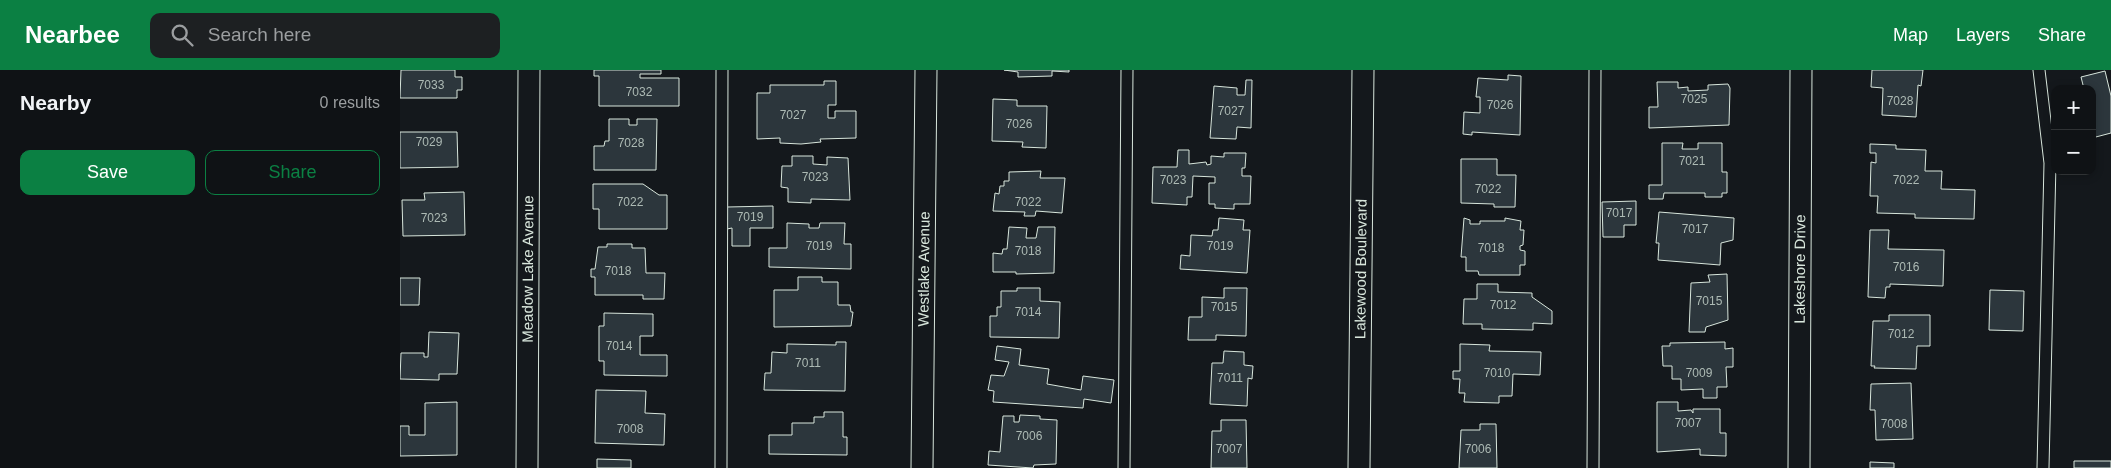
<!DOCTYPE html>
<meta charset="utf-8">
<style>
:root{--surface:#0f1215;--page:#1d2022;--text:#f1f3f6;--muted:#9b9ea0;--line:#2f3234;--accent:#0b8043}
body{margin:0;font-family:Arial,sans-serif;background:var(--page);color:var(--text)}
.controls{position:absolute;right:15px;top:15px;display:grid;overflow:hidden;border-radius:10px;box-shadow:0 2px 8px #0003}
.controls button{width:45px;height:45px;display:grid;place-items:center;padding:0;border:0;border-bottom:1px solid var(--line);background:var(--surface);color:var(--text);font:25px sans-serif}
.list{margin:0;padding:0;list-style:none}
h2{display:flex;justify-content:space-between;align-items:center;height:65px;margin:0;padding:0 20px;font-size:21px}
h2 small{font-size:16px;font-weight:400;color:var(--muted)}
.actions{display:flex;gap:10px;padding:15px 20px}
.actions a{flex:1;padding:11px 0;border:1px solid var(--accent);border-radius:10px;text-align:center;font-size:18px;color:var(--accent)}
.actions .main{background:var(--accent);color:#fff}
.icon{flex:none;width:28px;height:28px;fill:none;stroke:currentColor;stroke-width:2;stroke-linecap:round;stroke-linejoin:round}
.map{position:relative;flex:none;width:1711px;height:398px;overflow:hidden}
header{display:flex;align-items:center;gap:30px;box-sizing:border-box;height:70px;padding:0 25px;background:var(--accent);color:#fff}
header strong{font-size:24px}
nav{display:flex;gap:28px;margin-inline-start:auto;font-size:18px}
.search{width:350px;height:45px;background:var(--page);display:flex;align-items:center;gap:12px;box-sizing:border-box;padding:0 18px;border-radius:10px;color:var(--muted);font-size:19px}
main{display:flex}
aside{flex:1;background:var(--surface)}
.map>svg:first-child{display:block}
.building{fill:#2c363c;stroke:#d8e6dc}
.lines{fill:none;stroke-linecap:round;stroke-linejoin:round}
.lane-casing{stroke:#d8e6dc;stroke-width:13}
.street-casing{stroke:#d8e6dc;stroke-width:23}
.lane{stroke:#14181c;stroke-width:11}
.street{stroke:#14181c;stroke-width:21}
.labels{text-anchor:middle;stroke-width:4;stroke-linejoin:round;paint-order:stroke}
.number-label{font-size:12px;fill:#adbab4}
.street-label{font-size:15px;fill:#d8e6dc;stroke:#14181c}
</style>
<header>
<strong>Nearbee</strong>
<div class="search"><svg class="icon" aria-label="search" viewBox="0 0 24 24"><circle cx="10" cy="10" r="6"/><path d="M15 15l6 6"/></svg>Search here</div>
<nav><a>Map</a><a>Layers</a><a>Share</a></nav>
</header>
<main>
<aside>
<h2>Nearby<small>0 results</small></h2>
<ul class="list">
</ul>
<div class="actions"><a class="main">Save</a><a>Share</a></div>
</aside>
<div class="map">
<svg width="1711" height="398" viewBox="0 0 1711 398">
<rect width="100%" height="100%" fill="#14181c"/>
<path class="building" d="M1 0H55V7H62V20H57V28H0Z
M194 0H261V4H240V8H279V36H199V6H194Z
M604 0H669V2L652 1V6L618 7V2Z
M1472 0H1523L1521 16 1518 15 1516 47 1482 45 1483 18 1471 17Z
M1705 1 1711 26V63L1692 68V19H1684L1681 7Z
M1108 5 1121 6 1120 65 1072 62V65L1063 64 1064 42 1080 43V27H1076L1078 8 1108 10Z
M846 10H852L851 58 837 57 836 69 810 68 814 16 837 18V25H845Z
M424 11H436V35H428V48H435V41H456V68L420 69 421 72 401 74 380 73V68L357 69V23H370V15H424Z
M1257 12H1278V18L1288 17V21L1308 20V15L1328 14 1330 18 1329 55 1249 58V37H1258Z
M593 29 617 30V36H647L646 78 622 77 623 72 592 71Z
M209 49H229V55H237V49H257L256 100H194V76H204L205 71H209Z
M0 62H57L58 97 0 98Z
M1262 73H1283L1282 79H1298V73H1322V102H1327V123H1322V127H1305V123H1264L1263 129H1249V115H1262Z
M1470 74 1496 75V79L1526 80 1525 101H1542L1541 119 1575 120 1574 149 1515 148V144L1477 143 1478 126H1470L1471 92 1476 93V83H1470Z
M778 80H789V94L806 92 807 95 811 94V86L824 87V83H846L845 98H842V106H851L850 134H834V139L815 138V134H809V113H815V107L793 106 792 127H787V135L752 133 753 97H777Z
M392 86H413V94L427 95V87L448 88 450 130 411 129V133L388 132V118L381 117 382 96H392Z
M1061 89H1097V105H1116L1115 137H1094V134L1061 133Z
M641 101 640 108H665L662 143 636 141 635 146H624L625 142 593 141 595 123 599 124 600 116H604V111H609V102Z
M193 114H243L259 125H267V159H199V139H193Z
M64 122 65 165 3 166 2 130H25L24 123Z
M1236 131V155H1224V167H1203L1202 132Z
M373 136V158H350V176H332V158L327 159V137Z
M1259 142 1334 148 1333 170 1321 173 1320 195 1258 190 1259 173H1256Z
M819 148 844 150 843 160H850L847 203 780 199 781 185 790 186 791 165 812 166 813 160H818Z
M1064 148 1070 150V154H1080V151H1105V148L1121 151 1120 160H1124L1123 175 1120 176V180L1125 181V195H1120V205H1079L1078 201H1066V187H1061Z
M387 153 409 154V158H419L420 153H445L444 174H451V199L369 197V178H387Z
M609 157 627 158 626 168H636L638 157H655L654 203 616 204V202H593V183L602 184 603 179H607Z
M1470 160H1489L1488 179 1544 180 1543 216 1490 214V217H1486L1485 228 1468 227Z
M207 174H232V178H245L246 203H265L264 229H243V225H195V207H191V199H195L198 177H207Z
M1327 204 1328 250 1306 257 1305 262H1289L1291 213 1310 212 1308 205Z
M398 207H422V212H438V235H450L451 242H453L451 256 374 257V220H398Z
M0 208H20L19 235H0Z
M1077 214H1098V222L1132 223V227L1152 241V254L1133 253V260L1082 259V254H1063L1064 229H1077Z
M617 218H640V231L660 232 659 268 590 267V246H597V237H601V221H617Z
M824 218H847L846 266 816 265V270H788L789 247H802V227L824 228Z
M1590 220 1624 221 1623 261 1589 260Z
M204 243 253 244V266H240V285H267V306L204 305V291H199V256H204Z
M1489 245H1530V276H1517L1516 299 1474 298 1475 296H1471L1473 251H1489Z
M29 262 59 263 57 304H39V310L0 309 1 283H24V287H28Z
M436 272H446L445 321 364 320 365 303H371L372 282 387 283V274L436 275Z
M1325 272V279L1333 278V297H1326L1327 317H1317V328H1303V319L1281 320V309H1272V296H1263L1262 276H1270V273Z
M1060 274 1090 275 1089 281 1141 282 1140 305 1113 304 1112 326H1099V333L1064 332 1065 323H1059L1060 309H1053V301H1060Z
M597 276 621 279 619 295 649 299 647 314 681 320 683 306 714 310 711 333 684 329 683 338 593 332 594 321 588 320 591 305 604 306 609 292 595 290Z
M824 281 844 282V295L853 296 852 309 848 308 847 336 810 334 812 293H823Z
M1511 313 1513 369 1476 370 1475 340H1470L1471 314Z
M196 320 246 321 245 343 265 344 264 375 195 373Z
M57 332V385L0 386V356H9V365H25V333Z
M1257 332H1278V341L1291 340 1293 343V339H1320V363H1326V386L1300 385V379L1257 382Z
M424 342H443V367H447V385L369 384V365H392V353H414V347H424Z
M620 345 640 346V349L657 350 656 394 634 395 633 398 588 395 589 381 600 382 603 346H614V352H619Z
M821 350H846L847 398H811L812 361H821Z
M1080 354H1096L1097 398H1059L1061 360H1080Z
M197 389 231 390V398H197Z
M1674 391H1711V398H1674Z
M1470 392 1494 393V398H1470Z"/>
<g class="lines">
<g class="lane-casing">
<path id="lane" d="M1639 0 1650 93 1643 398
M321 398 322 0
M724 398 727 0
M1193 398 1195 0"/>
</g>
<g class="street-casing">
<g id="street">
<path id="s1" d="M127 398 129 0"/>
<path id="s2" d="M522 398 526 0"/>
<path id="s3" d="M959 398 963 0"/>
<path id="s4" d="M1399 398 1401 0"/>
</g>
</g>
<use href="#lane" class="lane"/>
<use href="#street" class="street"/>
</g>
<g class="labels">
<g class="number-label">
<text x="31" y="19">7033</text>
<text x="239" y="26">7032</text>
<text x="1294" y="33">7025</text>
<text x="1500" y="35">7028</text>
<text x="1100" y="39">7026</text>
<text x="831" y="45">7027</text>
<text x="393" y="49">7027</text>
<text x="619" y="58">7026</text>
<text x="29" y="76">7029</text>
<text x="231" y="77">7028</text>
<text x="1292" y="95">7021</text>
<text x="415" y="111">7023</text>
<text x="773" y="114">7023</text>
<text x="1506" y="114">7022</text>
<text x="1088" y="123">7022</text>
<text x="230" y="136">7022</text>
<text x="628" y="136">7022</text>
<text x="1219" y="147">7017</text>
<text x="350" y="151">7019</text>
<text x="34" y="152">7023</text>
<text x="1295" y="163">7017</text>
<text x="419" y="180">7019</text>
<text x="820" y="180">7019</text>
<text x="1091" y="182">7018</text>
<text x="628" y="185">7018</text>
<text x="1506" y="201">7016</text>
<text x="218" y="205">7018</text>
<text x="1309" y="235">7015</text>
<text x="1103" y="239">7012</text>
<text x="824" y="241">7015</text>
<text x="628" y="246">7014</text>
<text x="1501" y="268">7012</text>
<text x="219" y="280">7014</text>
<text x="408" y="297">7011</text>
<text x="1097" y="307">7010</text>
<text x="1299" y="307">7009</text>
<text x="830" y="312">7011</text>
<text x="1288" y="357">7007</text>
<text x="1494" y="358">7008</text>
<text x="230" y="363">7008</text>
<text x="629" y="370">7006</text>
<text x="829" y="383">7007</text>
<text x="1078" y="383">7006</text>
</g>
<g class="street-label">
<text dy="5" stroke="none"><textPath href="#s1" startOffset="199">Meadow Lake Avenue</textPath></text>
<text dy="5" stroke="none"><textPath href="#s2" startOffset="199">Westlake Avenue</textPath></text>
<text dy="5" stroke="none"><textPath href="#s3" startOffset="199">Lakewood Boulevard</textPath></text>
<text dy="5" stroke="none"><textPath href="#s4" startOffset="199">Lakeshore Drive</textPath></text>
</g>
</g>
</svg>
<div class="controls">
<button>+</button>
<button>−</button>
</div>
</div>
</main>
